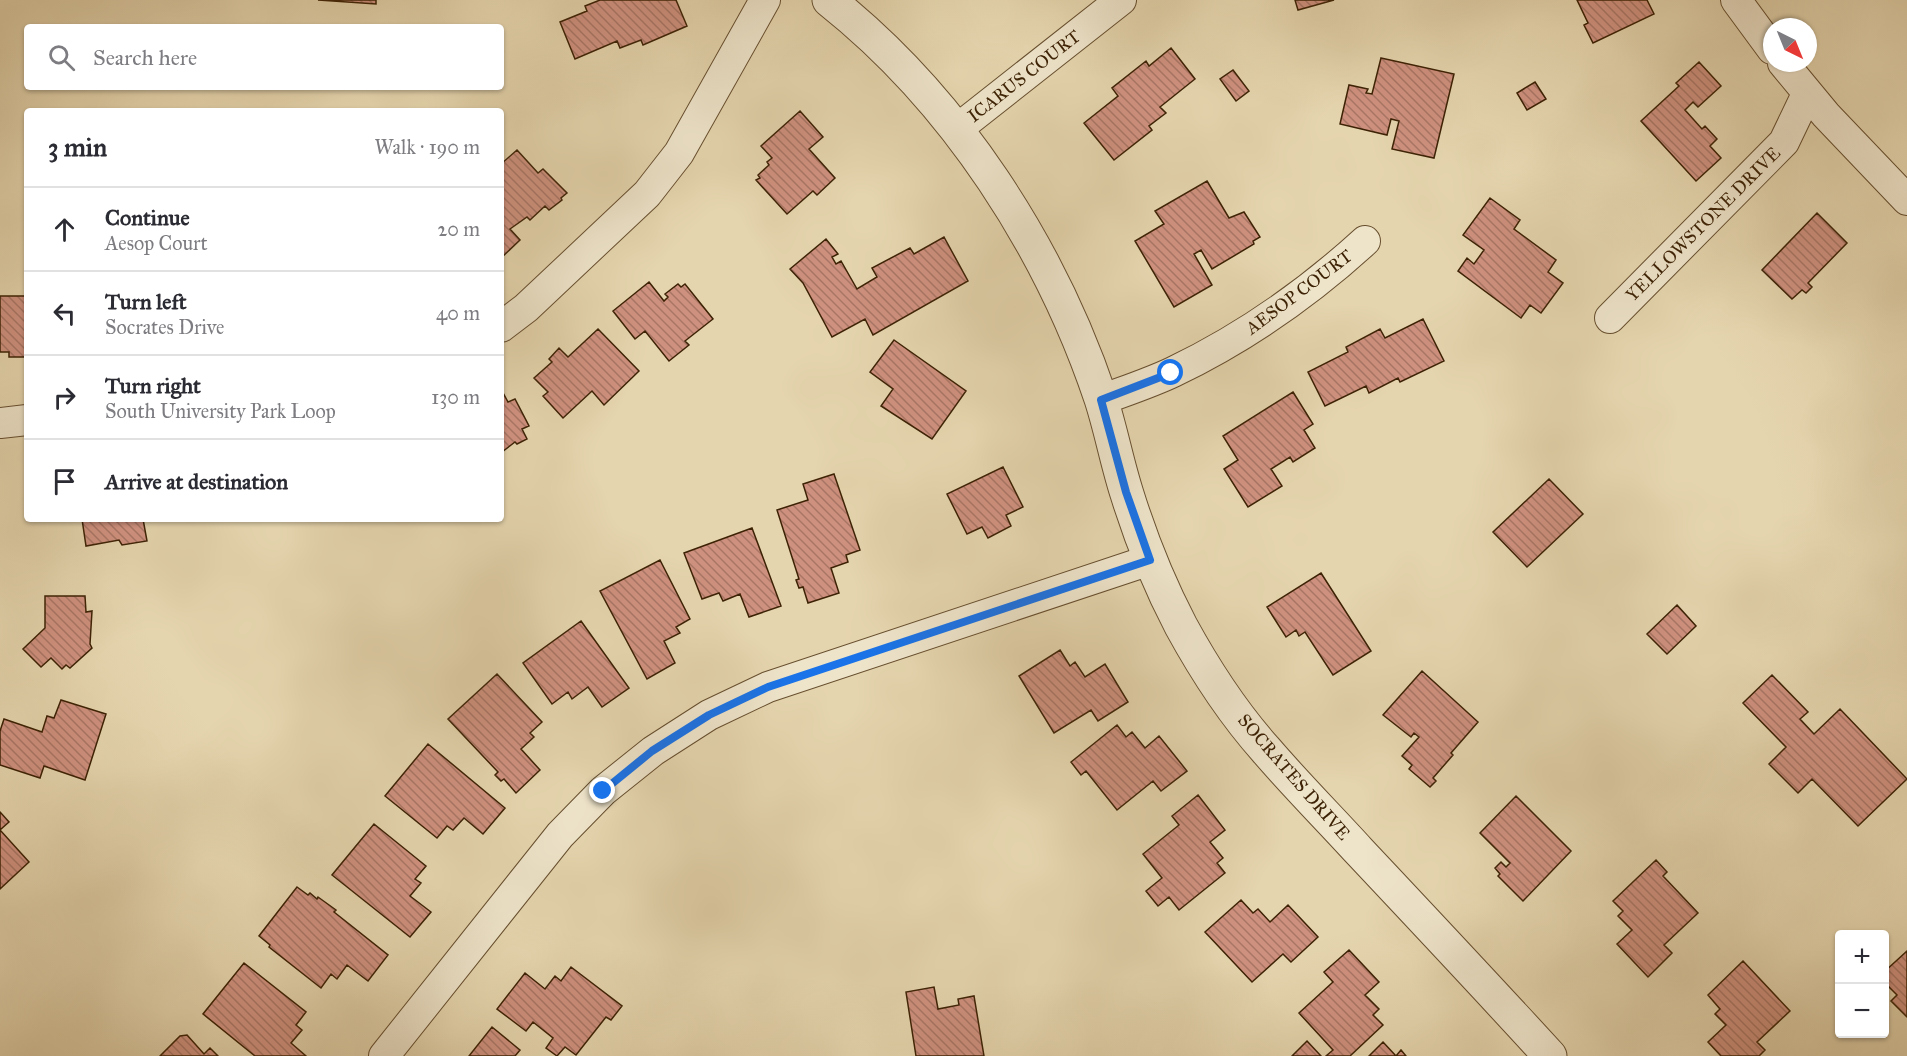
<!DOCTYPE html>
<meta charset="utf-8">
<style>
:root{--surface:#fff;--page:#f2f2f3;--text:#2b2b33;--muted:#7c7c81;--line:#e1e1e2}
body{margin:0;font-family:"IM FELL Great Primer",serif;background:var(--page);color:var(--text)}
.controls{position:absolute;right:18px;bottom:18px;display:grid;overflow:hidden;border-radius:6px;box-shadow:0 2px 4px #0004}
.controls button{width:54px;height:54px;display:grid;place-items:center;padding:0;border:0;border-bottom:2px solid var(--line);background:var(--surface);color:var(--text);font:30px sans-serif}
.compass{position:absolute;left:1763px;top:18px;width:54px;height:54px;border-radius:50%;background:var(--surface);box-shadow:0 2px 4px #0004;rotate:137deg}
.stop{position:absolute;width:18px;height:18px;margin:-14px;border:4px solid #1a73e8;border-radius:50%;background:#fff}
.stop.end{background:#1a73e8;border-color:#fff;box-shadow:0 2px 6px #0008}
.list{margin:0;padding:0;list-style:none}
h2{display:flex;justify-content:space-between;align-items:center;height:78px;margin:0;padding:0 24px;font-size:26px}
h2 small{font-size:20px;font-weight:400;color:var(--muted)}
.list li{display:grid;grid-template-columns:39px 1fr auto;gap:18px;align-items:center;box-sizing:border-box;height:84px;padding:0 24px;border-top:2px solid var(--line)}
.list b{display:block;font-size:22px;white-space:nowrap}
.list p{margin:0;font-size:20px;white-space:nowrap;color:var(--muted)}
.list em{font-size:20px;font-style:normal;color:var(--muted)}
.icon{flex:none;width:33px;height:33px;fill:none;stroke:currentColor;stroke-width:2;stroke-linecap:round;stroke-linejoin:round}
.map{position:relative;flex:none;width:1907px;height:1056px;overflow:hidden}
.search{position:absolute;background:var(--surface);box-shadow:0 2px 4px #0004;left:24px;top:24px;width:480px;height:66px;display:flex;align-items:center;gap:15px;box-sizing:border-box;padding:0 21px;border-radius:6px;color:var(--muted);font-size:22px}
.panel{position:absolute;background:var(--surface);box-shadow:0 2px 4px #0004;left:24px;top:108px;width:480px;height:414px;border-radius:6px}
.map>svg:first-child{display:block}
.building{fill:url(#building-back-hatch);stroke:#3d2205;stroke-width:1.5}
.lines{fill:none;stroke-linecap:round;stroke-linejoin:round}
.minor-casing{stroke:#674f2f;stroke-width:32}
.tertiary-casing{stroke:#674f2f;stroke-width:35}
.minor{stroke:#eee4ca;stroke-width:30}
.tertiary{stroke:#eee4ca;stroke-width:33}
.route{stroke:#1a73e8;stroke-width:8}
.labels{text-anchor:middle;stroke-width:6;stroke-linejoin:round;paint-order:stroke}
.street-label{font-size:18px;fill:#3d2205;stroke:#eee4ca}
</style>
<div class="map">
<svg width="1907" height="1056" viewBox="0 0 1907 1056">
<defs>
<pattern id="building-back-hatch" width="6" height="6" patternUnits="userSpaceOnUse" patternTransform="scale(1.5)"><rect width="6" height="6" fill="#cf917f"/><path d="M-1 5l2 2M0 0l6 6M5-1l2 2" fill="none" stroke="#a97666"/></pattern>
</defs>
<rect width="100%" height="100%" fill="#e5d5ae"/>
<filter id="stains"><feTurbulence type="fractalNoise" baseFrequency=".00333" numOctaves="4"/><feColorMatrix values="0 0 0 0 .2 0 0 0 0 .09 0 0 0 0 .02 0 0 0 .5 -.17"/></filter>
<radialGradient id="worn" r=".72"><stop offset=".6" stop-color="#630" stop-opacity="0"/><stop offset="1" stop-color="#630" stop-opacity=".3"/></radialGradient>
<path class="building" d="M318 0H376V4Z
M600 0H676L687 26 643 45 641 40 620 48 617 41 575 59 560 22 587 11 585 6Z
M1295 0H1334L1298 10Z
M1577 0H1647L1654 14 1593 43 1584 25 1588 23Z
M1171 48 1195 79 1160 107 1166 113 1149 126 1152 130 1114 160 1084 123 1118 96 1112 88 1146 61 1149 66Z
M1381 58 1454 74 1434 158 1392 149 1399 121 1391 119 1387 135 1340 124 1349 85 1368 89 1366 93 1372 94Z
M1699 62 1721 86 1698 107 1693 102 1685 110 1702 129 1705 126 1717 139 1710 146 1721 158 1696 181 1641 121 1679 86 1676 83Z
M1233 70 1249 91 1236 101 1220 79Z
M1535 82 1546 99 1527 110 1517 93Z
M800 111 823 137 809 149 835 178 817 195 813 191 787 214 756 180 760 178 758 175 769 165 767 162 772 158 761 146Z
M517 150 538 173 543 169 567 193 561 198 562 200 549 210 545 206 530 220 527 217 510 229 520 240 501 258V164Z
M1207 181 1229 218 1244 212 1260 237 1253 241 1254 244 1212 269 1201 250 1194 254 1212 285 1174 307 1135 241 1164 224 1155 211Z
M1490 198 1520 220 1514 229 1556 260 1548 272 1563 283 1541 313 1530 305 1521 318 1458 271 1467 258 1474 264 1484 250 1463 235Z
M1817 213 1847 243 1808 283 1812 287 1806 293 1802 290 1792 299 1762 270Z
M944 237 968 281 873 335 865 319 832 337 803 283 790 269 826 239 838 254 832 257 836 264 841 261 857 289 877 277 872 268 910 248 914 254Z
M649 282 664 301 668 297 665 294 678 284 681 287 685 284 713 319 685 341 689 345 669 361 645 331 635 339 613 311Z
M0 296H27V357H9V352H0Z
M1423 319 1444 361 1400 382 1398 378 1369 393 1366 386 1325 406 1308 372 1348 352 1346 347 1380 329 1385 338Z
M598 329 639 371 604 405 592 391 563 418 543 396 548 392 534 378 552 362 549 359 559 348 568 357Z
M894 340 966 391 932 439 881 406 893 389 870 372Z
M501 389 508 402 515 399 529 426 522 429 527 439 517 444 515 442 502 452Z
M1293 392 1313 424 1304 430 1315 448 1293 462 1290 457 1271 469 1282 486 1248 507 1224 469 1238 460 1223 436Z
M1003 467 1023 507 1006 515 1011 526 988 538 982 527 967 534 947 494Z
M834 474 860 550 846 555 848 562 831 568 839 593 808 603 803 587 799 588 796 580 799 579 777 510 808 500 803 484Z
M1549 479 1583 514 1527 567 1493 532Z
M82 519H143L147 541 122 545 119 540 86 546Z
M752 528 781 606 749 617 740 594 723 601 719 593 702 599 684 553Z
M660 560 690 619 676 627 680 633 664 641 675 663 647 679 600 591Z
M1321 573 1371 651 1333 675 1305 632 1299 636 1296 630 1286 637 1267 607Z
M45 596H85L86 612 92 611 90 644 92 648 70 668 66 665 62 669 51 658 41 667 23 649 45 628Z
M1677 605 1696 626 1667 654 1647 634Z
M581 621 629 688 602 707 588 687 572 699 568 692 552 704 523 663Z
M1060 650 1070 666 1075 662 1085 677 1105 664 1128 702 1098 721 1091 710 1054 733 1019 676Z
M1422 671 1478 722 1451 753 1453 755 1433 778 1436 781 1430 787 1409 769 1412 765 1402 756 1419 737 1414 733 1411 737 1383 715Z
M497 674 542 722 530 733 534 737 521 749 540 770 516 793 504 779 501 781 495 775 498 772 448 719Z
M1772 675 1808 712 1800 719 1814 734 1840 709 1907 779 1858 826 1812 779 1798 793 1769 764 1786 747 1743 703Z
M61 700 106 714 85 780 44 766 40 778 0 765V731L4 719 42 732 47 716 54 718Z
M1117 725 1126 737 1132 732 1145 748 1159 736 1187 771 1161 791 1153 781 1117 810 1086 771 1081 775 1071 762Z
M428 744 505 808 483 834 464 818 453 830 447 826 437 838 385 796Z
M1198 795 1225 830 1210 842 1223 858 1217 863 1225 873 1179 910 1169 897 1158 906 1146 891 1162 878 1143 854 1179 825 1172 816Z
M1516 796 1571 851 1523 901 1498 876 1500 874 1495 868 1501 862 1506 867 1510 863 1480 833Z
M0 812 9 822 0 830 29 862 0 889Z
M374 824 426 866 415 879 421 883 410 896 431 912 410 937 332 875Z
M1656 860 1667 872 1663 876 1698 913 1664 945 1672 953 1648 977 1617 944 1632 930 1618 916 1623 911 1613 901Z
M297 887 308 895 310 893 317 899 318 897 336 910 334 912 388 955 368 981 347 965 337 979 331 974 321 988 269 947 270 945 259 936Z
M1241 900 1253 913 1258 909 1270 922 1288 905 1318 937 1291 962 1283 954 1252 982 1205 932Z
M1349 950 1379 982 1365 995 1379 1009 1373 1015 1383 1025 1350 1056H1326L1333 1050 1299 1013 1333 982 1324 972Z
M1907 951V1017L1891 1001 1897 995 1884 982V972Z
M1743 961 1790 1011 1757 1042 1765 1050 1759 1056H1721L1708 1042 1726 1025 1715 1014 1720 1009 1708 995Z
M244 963 306 1012 296 1025 302 1030 291 1043 306 1056H255L203 1014Z
M571 967 622 1006 611 1020 606 1017 576 1055 565 1047 557 1056 546 1048 553 1038 533 1022 526 1031 497 1009 525 973 545 989 555 976 561 981Z
M934 987 938 1009 959 1005 958 999 974 996 984 1056H916L906 992Z
M492 1027 520 1050 515 1056H469Z
M187 1035 204 1054 210 1048 218 1056H160L180 1036Z
M1307 1041 1321 1056H1292Z
M1383 1042 1396 1056 1401 1050 1406 1056H1369Z"/>
<g class="lines">
<g class="minor-casing">
<path id="minor" d="M1736 0 1772 49
M1783 63 1826 115 1907 200
M956 130 1121 0
M1610 318 1784 142 1807 94
M501 327 526 308 647 194 679 153 765 0
M1101 400C1125 391 1150 383 1173 372 1244 338 1307 294 1365 241
M0 423 27 420
M384 1056 560 835 603 791 653 751 709 715 768 687 1150 560"/>
</g>
<g class="tertiary-casing">
<path id="tertiary" d="M829 0C955 100 1050 247 1101 399 1111 430 1117 463 1127 494 1141 539 1159 584 1181 626 1205 670 1233 713 1266 750 1296 785 1328 817 1359 851 1423 919 1487 987 1550 1056"/>
</g>
<use href="#minor" class="minor"/>
<use href="#tertiary" class="tertiary"/>
</g>
<g class="lines">
<path class="route" d="M603 791 652 751 709 715 768 687 1150 560 1126 492 1101 400 1171 373"/>
</g>
<g class="labels">
<g class="street-label">
<text transform="translate(1024 76) rotate(-38)" y="6">ICARUS COURT</text>
<text transform="translate(1703 224) rotate(-45)" y="6">YELLOWSTONE DRIVE</text>
<text transform="translate(1299 292) rotate(-37)" y="6">AESOP COURT</text>
<text transform="translate(1294 777) rotate(49)" y="6">SOCRATES DRIVE</text>
</g>
</g>
<rect width="100%" height="100%" filter="url(#stains)"/>
<rect width="100%" height="100%" fill="url(#worn)"/>
</svg>
<div class="controls">
<button>+</button>
<button>−</button>
</div>
<svg class="compass" viewBox="-18 -18 36 36"><path d="M0-13l5 13h-10z" fill="#e53935"/><path d="M0 13l5-13h-10z" fill="#7c7c81"/></svg>
<div class="stop" style="left:1171px;top:373px"></div>
<div class="stop end" style="left:603px;top:791px"></div>
<div class="search"><svg class="icon" aria-label="search" viewBox="0 0 24 24"><circle cx="10" cy="10" r="6"/><path d="M15 15l6 6"/></svg>Search here</div>
<section class="panel">
<h2>3 min<small>Walk · 190 m</small></h2>
<ul class="list">
<li><svg class="icon" aria-label="ahead" viewBox="0 0 24 24"><path d="M12 20V5M6 11l6-6 6 6"/></svg><div><b>Continue</b><p>Aesop Court</p></div><em>20 m</em></li>
<li><svg class="icon" aria-label="left" viewBox="0 0 24 24"><path d="M17 20v-9H6M10 6l-5 5 5 5"/></svg><div><b>Turn left</b><p>Socrates Drive</p></div><em>40 m</em></li>
<li><svg class="icon" aria-label="right" viewBox="0 0 24 24"><path d="M7 20v-9h11M14 6l5 5-5 5"/></svg><div><b>Turn right</b><p>South University Park Loop</p></div><em>130 m</em></li>
<li><svg class="icon" aria-label="arrive" viewBox="0 0 24 24"><path d="M6 21V4h12l-3 4 3 4H6"/></svg><div><b>Arrive at destination</b></div></li>
</ul>
</section>
</div>
